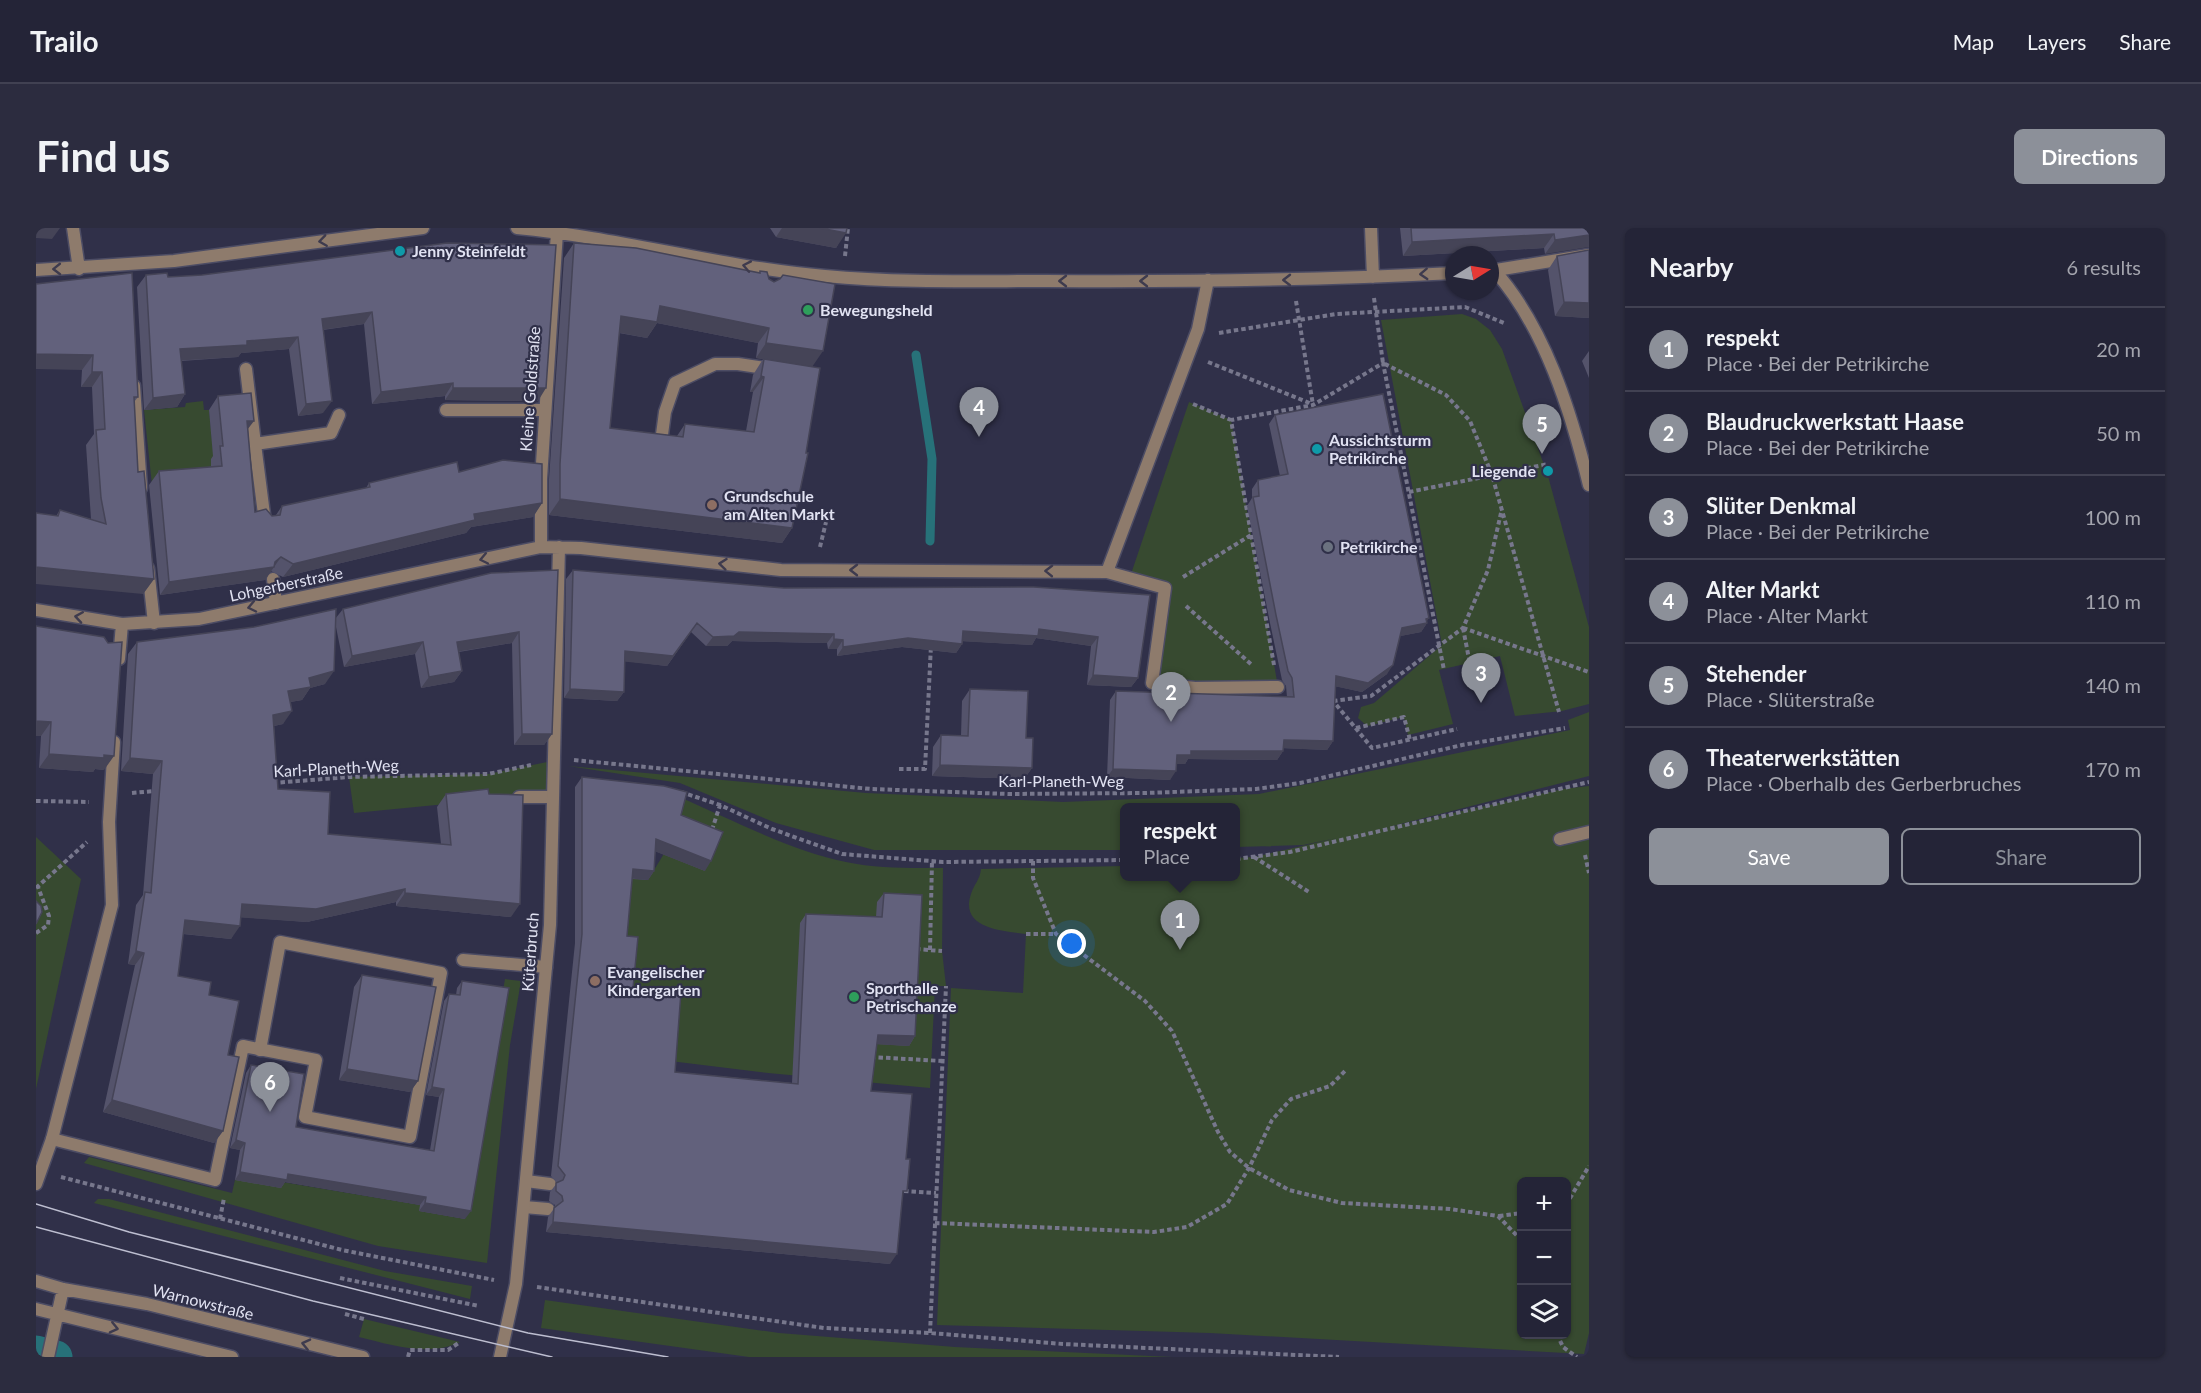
<!DOCTYPE html>
<meta charset="utf-8">
<style>
:root{--surface:#242437;--page:#2c2c3f;--text:#f1f3f6;--muted:#a3a4ad;--line:#414152;--accent:#8c9099}
body{margin:0;font-family:Lato,sans-serif;background:var(--page);color:var(--text)}
.controls{position:absolute;right:18px;bottom:18px;display:grid;overflow:hidden;border-radius:9px;box-shadow:0 2px 4px #0004}
.controls button{width:54px;height:54px;display:grid;place-items:center;padding:0;border:0;border-bottom:2px solid var(--line);background:var(--surface);color:var(--text);font:30px sans-serif}
.compass{position:absolute;left:1409px;top:18px;width:54px;height:54px;border-radius:50%;background:var(--surface);box-shadow:0 2px 4px #0004;rotate:79deg}
.you{position:absolute;left:1036px;top:716px;width:21px;height:21px;margin:-15px;border:4px solid #fff;border-radius:50%;background:#1a73e8;box-shadow:0 0 0 9px #1a73e833}
.badge{display:grid;place-items:center;width:39px;height:39px;border-radius:50%;background:var(--accent);color:#fff;font-size:20px;font-weight:700}
.pin{position:absolute;translate:-50% -50px;filter:drop-shadow(0 2px 3px #0008)}
.pin::after{content:'';position:absolute;top:32px;width:21px;height:18px;background:inherit;clip-path:polygon(0 0,100% 0,50% 100%)}
.popup{position:absolute;left:1084px;top:575px;width:120px;height:78px;box-sizing:border-box;display:grid;place-content:center;border-radius:9px;background:var(--surface);filter:drop-shadow(0 2px 4px #0005);font-size:20px;white-space:nowrap;color:var(--muted)}
.popup b{font-size:22px;color:var(--text)}
.popup::after{content:'';position:absolute;left:50%;top:100%;margin-left:-12px;border:12px solid transparent;border-top-color:var(--surface)}
.list{margin:0;padding:0;list-style:none}
h2{display:flex;justify-content:space-between;align-items:center;height:78px;margin:0;padding:0 24px;font-size:26px}
h2 small{font-size:20px;font-weight:400;color:var(--muted)}
.list li{display:grid;grid-template-columns:39px 1fr auto;gap:18px;align-items:center;box-sizing:border-box;height:84px;padding:0 24px;border-top:2px solid var(--line)}
.list b{display:block;font-size:22px;white-space:nowrap}
.list p{margin:0;font-size:20px;white-space:nowrap;color:var(--muted)}
.list em{font-size:20px;font-style:normal;color:var(--muted)}
.actions{display:flex;gap:12px;padding:18px 24px}
.actions a{flex:1;padding:14px 0;border:2px solid var(--accent);border-radius:9px;text-align:center;font-size:21px;color:var(--accent)}
.actions .main{background:var(--accent);color:#fff}
.icon{flex:none;width:33px;height:33px;fill:none;stroke:currentColor;stroke-width:2;stroke-linecap:round;stroke-linejoin:round}
.map{position:relative;flex:none;width:1553px;height:1129px;overflow:hidden;border-radius:9px}
header{display:flex;align-items:center;gap:36px;box-sizing:border-box;height:84px;padding:0 30px;background:var(--surface);border-bottom:2px solid var(--line)}
header strong{font-size:28px}
nav{display:flex;gap:33px;margin-inline-start:auto;font-size:21px}
.intro{display:flex;align-items:center;justify-content:space-between;box-sizing:border-box;height:144px;padding:0 36px}
h1{margin:0;font-size:42px}
.button{padding:15px 27px;border-radius:9px;background:var(--accent);color:#fff;font-size:21px;font-weight:700}
main{display:flex;gap:36px;padding:0 36px}
aside{flex:1;background:var(--surface);border-radius:9px;box-shadow:0 2px 4px #0004}
.map>svg:first-child{display:block}
.green{fill:#374a30;fill-rule:evenodd}
.lines{fill:none;stroke-linecap:round;stroke-linejoin:round}
.stream{stroke:#277179;stroke-width:9}
.canal{stroke:#277179;stroke-width:33}
.service-casing{stroke:#4c4c64;stroke-width:15}
.minor-casing{stroke:#4c4c64;stroke-width:15}
.path{stroke:#77778c;stroke-width:4;stroke-dasharray:4.5 3;stroke-linecap:butt}
.service{stroke:#8e7b6c;stroke-width:12}
.minor{stroke:#8e7b6c;stroke-width:12}
.tram{stroke:#bdbed0;stroke-width:1.5}
.wall{fill:#54536b;fill-rule:evenodd}
.shaded-wall{fill:#454457}
.building{fill:#62617c;stroke:#454457;stroke-width:1.5}
.oneway{stroke:#3e3b4e}
.culture-dot{fill:#0f9aa8;stroke:#303049;stroke-width:2}
.leisure-dot{fill:#2e9e5b;stroke:#303049;stroke-width:2}
.education-dot{fill:#8d6e63;stroke:#303049;stroke-width:2}
.worship-dot{fill:#6b7280;stroke:#303049;stroke-width:2}
.labels{text-anchor:middle;stroke-width:4.5;stroke-linejoin:round;paint-order:stroke}
.poi-label{font-size:16px;font-weight:bold;fill:#e1e2f2;stroke:#303049;text-anchor:start}
.street-label{font-size:16px;fill:#e1e2f2;stroke:#303049}
</style>
<header>
<strong>Trailo</strong>
<nav><a>Map</a><a>Layers</a><a>Share</a></nav>
</header>
<div class="intro"><h1>Find us</h1><a class="button">Directions</a></div>
<main>
<div class="map">
<svg width="1553" height="1129" viewBox="0 0 1553 1129">
<rect width="100%" height="100%" fill="#303049"/>
<path class="green" d="M1426 86 1440 91 1454 102 1466 121 1512 248 1553 399V476L1526 483 1479 488 1464 428 1403 442 1417 496 1372 507 1368 489 1331 498 1322 490 1325 479 1338 475 1406 417 1345 92Z
M167 173 168 182H173L178 232 176 251 116 257 108 182 149 179 150 175Z
M1153 174 1195 192 1242 459 1116 455 1128 360 1094 349Z
M1553 484V548L1349 600 1527 561 1553 558V1105L1548 1126 1174 1105 901 1097 915 760 987 765 990 706C968 703 923 701 935 666 938 656 944 652 945 641L1088 638V648H1200V630L1218 629 1301 610 1267 617 1200 619V580H1088V622H838L740 595 644 555 532 538 830 565 1027 574 1223 566 1534 502 1532 492ZM1486 954H1530V1106H1486Z
M516 533V569H483L318 585 313 549 452 546Z
M643 569C695 591 755 623 810 634 842 641 875 640 907 640L906 723 910 758H899L894 860 732 845 634 833 581 769 590 650 612 652 635 614Z
M0 609 45 651 0 861Z
M469 751 485 753 474 817 451 1035 342 1018 48 935 53 929 196 965 199 952 246 954 384 977V983L429 991Z
M62 971H73L349 1043 436 1058 434 1071 58 975Z
M509 1072 743 1105 919 1119 1137 1129H713L505 1100Z
M328 1091 424 1114C394 1129 355 1117 323 1109Z"/>
<g class="lines">
<path class="stream" d="M880 127 896 231 894 313"/>
<path class="canal" d="M0 1124 20 1129"/>
<g class="service-casing">
<path id="service" d="M210 141 219 216
M410 182H509
M625 214 629 184 639 155 679 136H702L736 141
M229 294 219 216 295 205 303 187
M237 351 240 375
M483 569H516
M1524 611 1553 604
M427 732 510 739
M16 911 179 952 207 818 280 832 269 889 374 909 405 745 244 714 224 822
M490 953 514 956
M488 979 512 981"/>
</g>
<g class="minor-casing">
<path id="minor" d="M37 0 43 41
M481 0C585 10 685 39 789 48 863 55 937 53 1011 53 1147 54 1283 52 1418 45
M1335 0 1337 49
M0 42 138 33 387 0
M1458 42C1509 99 1535 184 1553 257
M1454 43 1553 27
M98 158 105 260
M505 319V251L521 4
M112 340 118 395
M1071 344 1162 101 1172 52
M0 382 86 396 163 391 505 319 545 320 745 342 1071 344 1129 360 1116 455 1159 460 1242 459
M83 431 86 396
M0 956 16 911 76 677 73 594 78 514
M0 1053 27 1061 111 1076 327 1129
M0 1081 196 1129
M12 1129 27 1061
M464 1129 480 1056 514 697 523 319"/>
</g>
<path class="path" d="M809 28 812 0
M1338 70 1347 135 1410 167 1434 193 1456 247 1523 484
M1260 73 1277 177
M1183 105 1300 86 1429 79 1468 95
M1172 134 1276 176
M1157 176 1195 192
M1373 264 1512 236
M784 319 790 294
M1147 349 1215 307
M1150 378 1216 437
M1427 400 1553 444
M1427 400 1434 436
M1238 437 1195 192 1277 177 1347 135 1408 442
M1294 467 1300 470 1298 474 1336 520 1421 501
M1297 473 1335 468 1427 400 1452 342 1465 285
M1320 500 1368 489 1374 512
M538 532 835 561 972 566 1110 565 1220 561 1264 555 1426 517 1529 500
M863 541H889L895 417
M237 555 313 549 452 546 495 537
M645 564 684 577 736 601 806 626 907 634 1088 632
M96 565 119 563
M0 573 53 574
M676 602 684 577
M1549 627 1553 645
M1218 629 1273 664
M1200 631 1254 624 1553 554
M997 633V650L1020 706 1109 773 1136 803 1182 904 1194 924 1213 940 1253 962 1306 975 1414 981 1462 988 1486 1013
M0 660 51 614
M0 705 12 697 13 688 2 659
M990 706H1020
M880 721 906 723
M894 722 896 633
M835 829 906 833
M25 949 306 1022 458 1052
M868 963 900 965
M1530 977 1553 938
M1463 988 1486 985
M184 991 188 970
M899 995 1118 1004 1151 999 1191 976 1213 940 1236 892 1255 871 1294 858 1310 842
M304 1050 443 1078
M501 1059 788 1100 894 1105 1027 1116 1303 1129
M309 1086 328 1091
M894 1105 910 758
M1521 1106 1527 1119 1541 1129
M372 1129 374 1122H412L424 1114"/>
<use href="#service" class="service"/>
<use href="#minor" class="minor"/>
<path class="tram" d="M0 976 93 1004 492 1105 632 1129
M0 999 277 1073 516 1129"/>
</g>
<path class="wall" d="M734 0H811L800 20 740 9Z
M1364 0H1553L1509 26 1508 20 1367 28Z
M411 15 502 173 409 172V168L336 176 328 96 287 102V185L262 188 253 121 205 125 202 129 145 133 149 166 141 179 108 182 101 59 110 47 132 49 166 47Z
M538 15 723 45 724 43 733 51 738 54 744 52 747 47 776 138 756 300 746 315 513 287V251L528 30ZM621 95 722 115 720 130 727 131 717 147 714 164H717L710 203 649 196 641 208 574 200 583 105 611 110Z
M1521 28 1553 90 1519 88 1512 42Z
M0 56 102 169 98 174 102 244 118 351 107 366 20 288 24 282 55 291 50 217 58 206 56 159H45L46 142Z
M1553 123V150L1546 133Z
M182 168 212 201 219 284 236 288 240 287 246 278 330 260 333 255 423 244 506 275 497 289 435 299 430 305 247 349 235 343 229 352 124 367 113 257 123 243 175 239V231L177 228 173 182Z
M1239 187 1391 395 1385 404 1364 408 1351 446 1326 464 1299 458 1297 513 1291 522 1247 520V523L1241 532 1152 531 1149 536H1141L1134 552 1071 549 1074 472 1080 463 1251 469 1250 458 1246 452 1234 395 1211 278 1216 270V261L1222 252 1244 248 1233 196Z
M522 342 516 506 508 517H478L476 415 423 424 426 443 418 454 385 460 379 426 308 439 299 394 289 456 274 460 266 472 254 474 247 496 238 498 242 561 292 606 405 616 401 579 410 566 475 689 360 678V674L271 694 205 689 195 711 147 706 142 748 173 767 192 827 187 903 178 915 67 884 99 737 92 736 100 677 107 667 117 546 85 543 92 426 101 414 299 391 307 381Z
M537 342 748 360 1114 367 1102 450 1095 459 1051 457 1055 418 1000 410 996 417 927 413 926 416 920 425 866 419 801 428V421H792L791 415 696 413 691 418H670L655 404 631 438 589 433 588 464 581 473 528 470 530 351Z
M0 398 68 542 59 541 57 544 3 540 5 508H0Z
M934 461 990 510 996 540 988 551 896 548 897 519 905 507 925 508 926 473Z
M546 549 645 587 669 643 619 623 618 643 612 652 596 651 591 708 597 760 639 844 756 855 764 695 770 686 840 689 841 674 848 665 879 808 873 818 841 816 835 863 866 969 854 1036 510 1004 512 989 519 979V977L513 973 514 964 521 955 515 948 539 715V559Z
M326 747 382 853 374 864 303 852 318 759Z
M426 753 429 991 383 983 384 977 249 954 245 960 199 952 204 922 194 920 210 845 215 837 260 899 394 922 403 869 390 867 408 773 413 766 420 767 421 760Z"/>
<path class="shaded-wall" d="M0 0H24L16 11 0 10Z
M746 0H784L810 5 800 20 740 9Z
M1518 6 1508 20 1367 28 1376 14Z
M1553 7V19L1509 26 1519 12Z
M1528 74 1553 75V90L1519 88Z
M624 78 733 100 722 115 621 95 611 110 574 103 585 88Z
M336 84 328 96 277 103 286 91Z
M262 109 253 121 205 125 202 129 135 133 144 121 211 113Z
M730 115 787 123 776 139 720 130Z
M0 126 57 127 46 142 0 141Z
M56 144H66L56 159H45Z
M725 148 728 149 717 164H714Z
M417 155 409 168 336 176 345 164Z
M417 160H510L502 173 409 172Z
M149 166 141 179 108 182 117 170Z
M296 173 287 185 262 188 270 176Z
M211 193H218L208 206Z
M524 271 756 300 746 315 513 287Z
M506 275 497 289 435 299 430 305 247 349 257 336 438 286Z
M245 329 229 352 124 367 133 354 239 334Z
M0 339 118 351 107 366 0 356Z
M1393 390 1389 396 1391 395 1385 404 1360 409 1366 400Z
M1003 401 1062 409 1055 418 1000 410 996 417 921 413 927 403Z
M483 404 476 415 413 425 421 414Z
M655 404 631 438 583 433 589 423Z
M703 404 798 406 791 415 696 413 691 418H670L677 409Z
M872 410 926 416 920 425 866 419 801 428 807 419Z
M798 411 807 412 801 421H792Z
M387 414 379 426 308 439 316 428Z
M1357 437 1351 446 1326 464 1293 457 1300 448Z
M298 443 289 456 274 460 266 472 243 476 252 463 273 450Z
M426 443 418 454 385 460 393 449Z
M1057 447 1102 450 1095 459 1051 457Z
M534 461 588 464 581 473 528 470Z
M256 483 247 496 228 500 237 487Z
M0 493 15 494 5 508H0Z
M486 506H516L508 517H478Z
M1248 512 1297 513 1291 522 1242 520Z
M1155 523H1247L1241 532 1152 531 1149 536H1135L1141 527Z
M13 526 68 527 78 528 68 542 59 541 57 544 3 540Z
M94 530 126 533 117 546 85 543Z
M904 537 996 540 988 551 896 548Z
M1077 541 1140 543 1134 552 1071 549Z
M620 611 675 633 669 643 613 621Z
M597 641 618 643 612 652 590 650Z
M369 661 360 674 271 694 197 689 206 676Z
M369 665 484 676 475 689 360 678Z
M149 692 204 698 195 711 140 705Z
M100 723 108 725 99 737 92 736Z
M842 807 879 808 873 818 836 816Z
M311 841 382 853 374 864 303 852Z
M396 859 408 861 403 869 390 867Z
M76 872 187 903 178 915 67 884Z
M200 912 209 915 204 922 194 920Z
M204 944 252 946 390 969 384 977 249 954 245 960 199 952Z
M389 975 435 983 429 991 383 983Z
M517 994 861 1026 854 1036 510 1004Z"/>
<path class="building" d="M784 0H811L810 5Z
M1375 0H1553V7L1519 12 1518 6 1376 14Z
M411 15 520 17 510 160H417V155L345 164 336 84 286 91 296 173 270 176 262 109 211 113V117L144 121 149 166 117 170 110 47 131 45 132 49 166 47Z
M538 15 600 20 724 45V43L731 44 733 51 738 54 744 51 747 47 799 56 787 123 730 115 733 100 624 78 621 94 585 88 574 200 647 209 649 196 718 204 728 149 725 148 728 131 784 140 770 225H772L756 300 524 271V236Z
M1553 22V75L1528 74 1521 28Z
M96 45 102 169H98L102 244 108 243 118 351 0 339V285L22 288 24 282 70 296 65 270 60 202 69 201 66 144H56L57 127 0 126V56Z
M215 165 218 193H211L219 284 230 281 236 288 244 287 246 278 334 259 333 255 421 234 423 244 467 232 506 236V275L438 286 439 292 257 336 245 329 239 334 238 339 133 354 123 243 186 238 184 218H187L182 168Z
M1347 166 1393 390 1390 391 1391 395 1366 400 1357 437 1332 455 1300 448 1297 513 1248 512 1247 523H1155V527H1141L1140 543 1077 541 1080 463 1258 469 1256 450 1252 443 1240 387 1217 269 1223 268 1222 252 1252 246 1239 187Z
M522 342 516 506H486L483 404 421 414 426 443 393 449 387 414 316 428 307 381 455 345Z
M537 342 748 360 998 359 1114 367 1102 450 1057 447 1062 409 1003 401 1002 408 927 403 926 416 872 410 807 419V412L798 411V406L703 404 698 408 677 409 661 395 637 428 589 423 588 464 534 461Z
M300 381 298 443 273 450 275 459 252 463 256 483 237 487 242 561 294 564 292 606 415 617 410 566 452 561 453 566 487 567 484 676 369 665V661L280 681 206 676 204 698 149 692 142 748 175 754 173 767 203 773 192 827 203 829 187 903 76 872 108 725 100 723 109 664 115 665 126 533 94 530 101 414 218 399Z
M0 398 68 409 72 415 86 414 78 528 68 527V530L13 526 15 494 0 493Z
M934 461 992 463 990 510H997L996 540 904 537 905 507 932 508Z
M546 549 628 558 651 564 645 587 687 604 675 633 620 611 618 643 597 641 591 708 602 709 597 760 645 764 639 844 762 856 770 686 846 689 848 665 886 667 879 808 842 807 835 863 876 866 870 931H874L871 963H867L861 1026 517 994 518 980 527 973 526 968 520 963V955L527 952 529 947 522 938 546 706Z
M0 673 5 678 6 684 0 696Z
M326 747 400 759 382 853 311 841Z
M426 753 473 760 435 983 389 975 390 969 252 946 251 952 204 944 209 915 200 912 215 837 268 846 260 899 398 923 408 861 396 859 413 766 424 767Z"/>
<defs><path id="oneway-chevron" d="M-2-3.5L2.5 0L-2 3.5" fill="none" stroke-width="1.6" stroke-linecap="round" stroke-linejoin="round" transform="scale(1.5)"/></defs>
<g class="oneway">
<use href="#oneway-chevron" transform="translate(287 13) rotate(172)"/>
<use href="#oneway-chevron" transform="translate(711 38) rotate(-169)"/>
<use href="#oneway-chevron" transform="translate(21 41) rotate(179)"/>
<use href="#oneway-chevron" transform="translate(1388 46) rotate(177)"/>
<use href="#oneway-chevron" transform="translate(1251 52) rotate(180)"/>
<use href="#oneway-chevron" transform="translate(1027 53) rotate(-180)"/>
<use href="#oneway-chevron" transform="translate(1108 53) rotate(-180)"/>
<use href="#oneway-chevron" transform="translate(448 331) rotate(168)"/>
<use href="#oneway-chevron" transform="translate(687 336) rotate(-174)"/>
<use href="#oneway-chevron" transform="translate(818 342) rotate(180)"/>
<use href="#oneway-chevron" transform="translate(1013 343) rotate(-179)"/>
<use href="#oneway-chevron" transform="translate(216 379) rotate(168)"/>
<use href="#oneway-chevron" transform="translate(43 389) rotate(-171)"/>
<use href="#oneway-chevron" transform="translate(78 1100) rotate(13)"/>
<use href="#oneway-chevron" transform="translate(270 1116) rotate(-167)"/>
</g>
<g class="culture-dot">
<circle cx="364" cy="23" r="6"/>
<circle cx="1281" cy="221" r="6"/>
<circle cx="1512" cy="243" r="6"/>
</g>
<g class="leisure-dot">
<circle cx="772" cy="82" r="6"/>
<circle cx="818" cy="769" r="6"/>
</g>
<g class="education-dot">
<circle cx="676" cy="277" r="6"/>
<circle cx="559" cy="753" r="6"/>
</g>
<circle class="worship-dot" cx="1292" cy="319" r="6"/>
<g class="labels">
<g class="poi-label">
<text x="376" y="29">Jenny Steinfeldt</text>
<text x="784" y="88">Bewegungsheld</text>
<text x="1293" y="218">Aussichtsturm<tspan x="1293" dy="18">Petrikirche</tspan></text>
<text x="1500" y="249" text-anchor="end">Liegende</text>
<text x="688" y="274">Grundschule<tspan x="688" dy="18">am Alten Markt</tspan></text>
<text x="1304" y="325">Petrikirche</text>
<text x="571" y="750">Evangelischer<tspan x="571" dy="18">Kindergarten</tspan></text>
<text x="830" y="766">Sporthalle<tspan x="830" dy="18">Petrischanze</tspan></text>
</g>
<g class="street-label">
<text transform="translate(494 161) rotate(-86)" y="6">Kleine Goldstraße</text>
<text transform="translate(250 356) rotate(-12)" y="6">Lohgerberstraße</text>
<text transform="translate(300 540) rotate(-3)" y="6">Karl-Planeth-Weg</text>
<text x="1025" y="559">Karl-Planeth-Weg</text>
<text transform="translate(494 724) rotate(-86)" y="6">Küterbruch</text>
<text transform="translate(167 1074) rotate(14)" y="6">Warnowstraße</text>
</g>
</g>
</svg>
<div class="controls">
<button>+</button>
<button>−</button>
<button><svg class="icon" aria-label="layers" viewBox="0 0 24 24"><path d="M12 4l9 5-9 5-9-5zM3 14l9 5 9-5"/></svg></button>
</div>
<svg class="compass" viewBox="-18 -18 36 36"><path d="M0-13l5 13h-10z" fill="#e53935"/><path d="M0 13l5-13h-10z" fill="#a3a4ad"/></svg>
<div class="you"></div>
<div class="pin badge" style="left:1144px;top:722px">1</div>
<div class="popup"><b>respekt</b>Place</div>
<div class="pin badge" style="left:1135px;top:494px">2</div>
<div class="pin badge" style="left:1445px;top:475px">3</div>
<div class="pin badge" style="left:943px;top:209px">4</div>
<div class="pin badge" style="left:1506px;top:226px">5</div>
<div class="pin badge" style="left:234px;top:884px">6</div>
</div>
<aside>
<h2>Nearby<small>6 results</small></h2>
<ul class="list">
<li><span class="badge">1</span><div><b>respekt</b><p>Place · Bei der Petrikirche</p></div><em>20 m</em></li>
<li><span class="badge">2</span><div><b>Blaudruckwerkstatt Haase</b><p>Place · Bei der Petrikirche</p></div><em>50 m</em></li>
<li><span class="badge">3</span><div><b>Slüter Denkmal</b><p>Place · Bei der Petrikirche</p></div><em>100 m</em></li>
<li><span class="badge">4</span><div><b>Alter Markt</b><p>Place · Alter Markt</p></div><em>110 m</em></li>
<li><span class="badge">5</span><div><b>Stehender</b><p>Place · Slüterstraße</p></div><em>140 m</em></li>
<li><span class="badge">6</span><div><b>Theaterwerkstätten</b><p>Place · Oberhalb des Gerberbruches</p></div><em>170 m</em></li>
</ul>
<div class="actions"><a class="main">Save</a><a>Share</a></div>
</aside>
</main>
